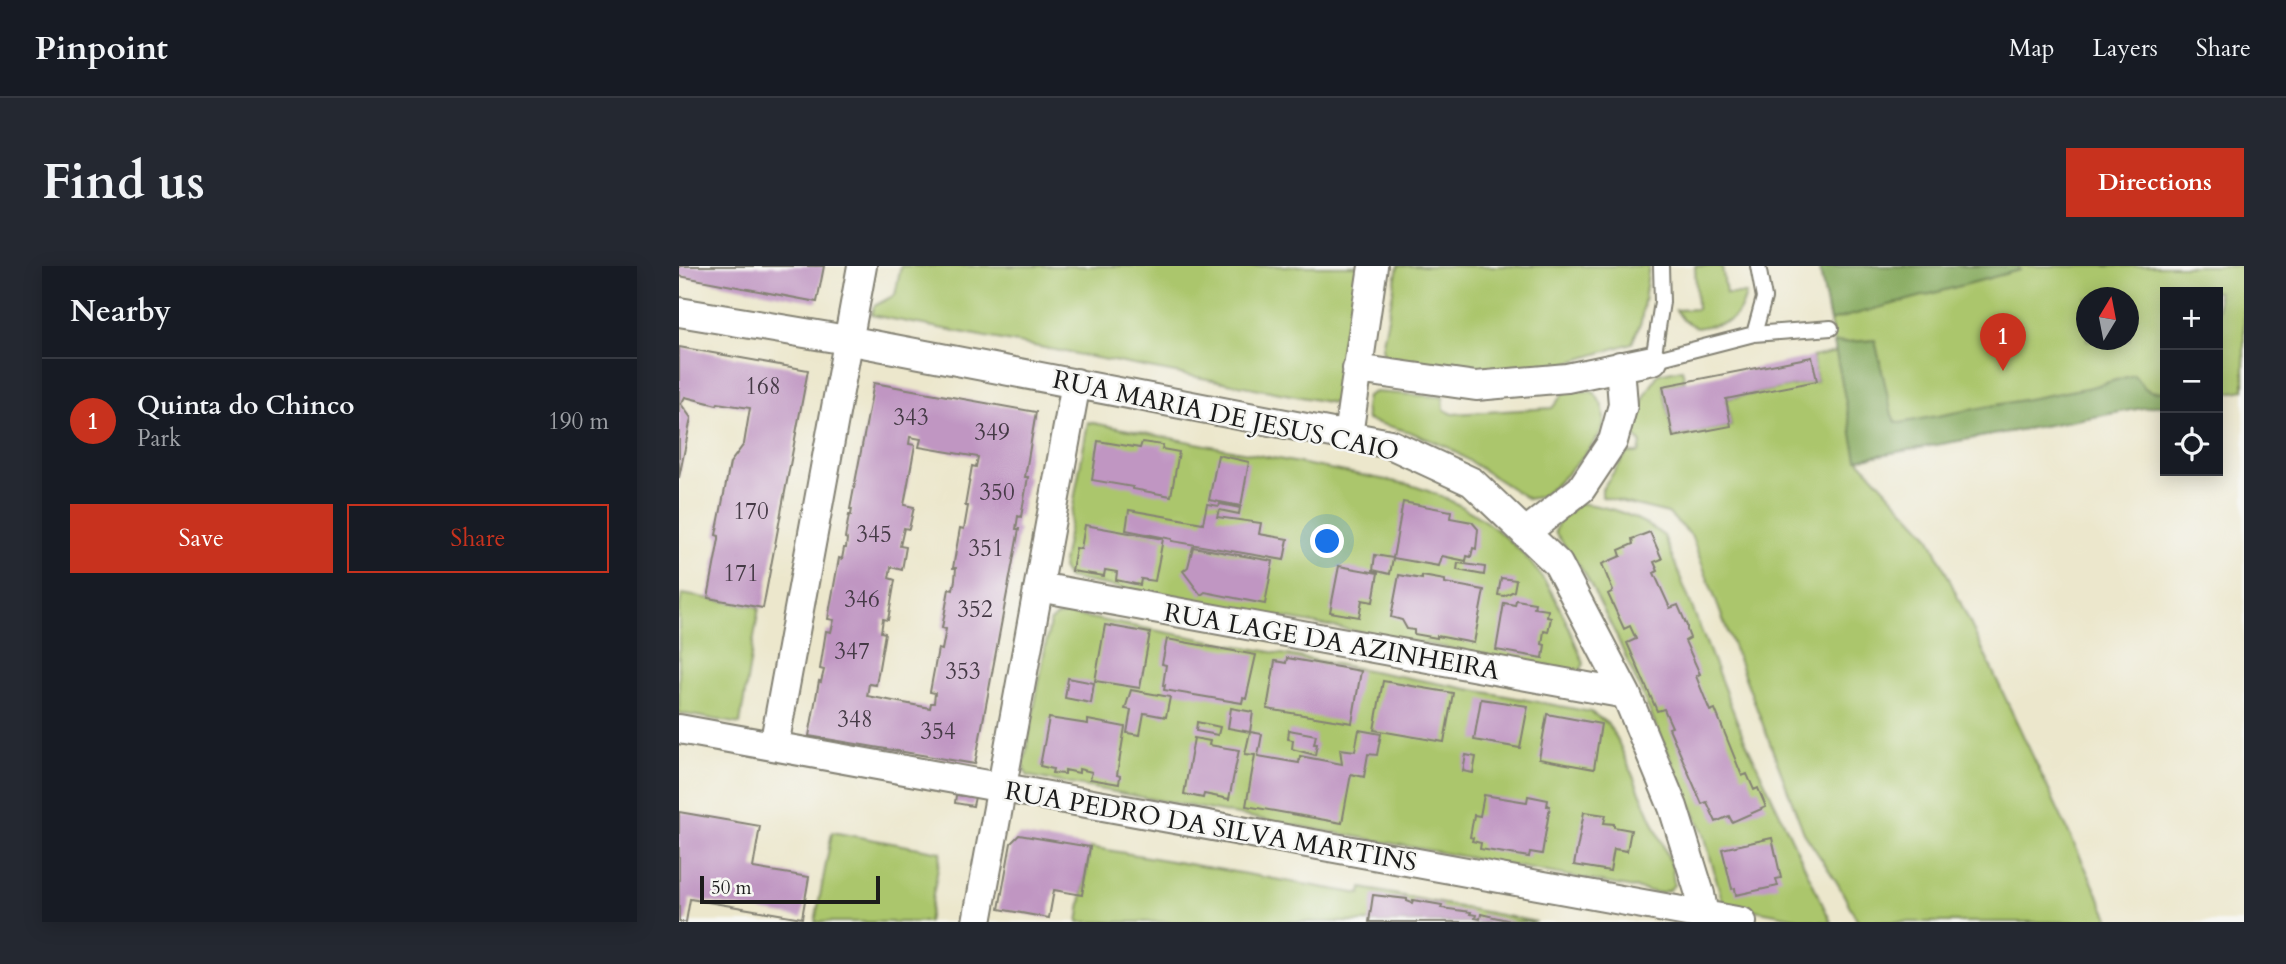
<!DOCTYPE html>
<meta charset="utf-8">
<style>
:root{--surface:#171b24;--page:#242831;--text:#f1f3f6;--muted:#9ea1a6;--line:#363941;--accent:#c8321e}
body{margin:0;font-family:Cardo,serif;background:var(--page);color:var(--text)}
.controls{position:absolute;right:21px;top:21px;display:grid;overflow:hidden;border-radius:0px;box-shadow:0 4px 18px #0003}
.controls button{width:63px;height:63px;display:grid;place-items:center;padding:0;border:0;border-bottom:2px solid var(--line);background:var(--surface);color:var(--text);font:35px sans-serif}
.compass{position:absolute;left:1397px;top:21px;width:63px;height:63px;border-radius:50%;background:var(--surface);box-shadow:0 4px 18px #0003;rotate:10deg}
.scale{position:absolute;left:21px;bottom:18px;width:180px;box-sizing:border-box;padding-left:7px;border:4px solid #1c1c1c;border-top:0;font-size:19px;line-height:24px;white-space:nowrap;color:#1c1c1c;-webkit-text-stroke:5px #f6f6f2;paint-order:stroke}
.you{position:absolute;left:649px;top:276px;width:24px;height:24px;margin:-18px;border:5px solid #fff;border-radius:50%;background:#1a73e8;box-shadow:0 0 0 10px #1a73e833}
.badge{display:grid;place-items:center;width:46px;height:46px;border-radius:50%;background:var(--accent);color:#fff;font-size:23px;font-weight:700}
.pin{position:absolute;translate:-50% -58px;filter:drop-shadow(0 2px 4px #0008)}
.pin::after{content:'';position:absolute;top:37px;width:24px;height:21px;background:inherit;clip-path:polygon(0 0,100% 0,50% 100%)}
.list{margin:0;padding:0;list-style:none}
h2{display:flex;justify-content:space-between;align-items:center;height:91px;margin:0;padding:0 28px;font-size:30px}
h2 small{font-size:23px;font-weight:400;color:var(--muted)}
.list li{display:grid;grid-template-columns:46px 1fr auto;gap:21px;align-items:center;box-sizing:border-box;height:126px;padding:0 28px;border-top:2px solid var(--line)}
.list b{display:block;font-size:26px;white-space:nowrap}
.list p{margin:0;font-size:23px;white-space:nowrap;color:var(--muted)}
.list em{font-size:23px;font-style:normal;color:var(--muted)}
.actions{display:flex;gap:14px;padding:21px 28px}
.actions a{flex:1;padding:16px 0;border:2px solid var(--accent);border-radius:0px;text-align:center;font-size:24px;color:var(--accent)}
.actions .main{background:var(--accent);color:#fff}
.icon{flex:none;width:38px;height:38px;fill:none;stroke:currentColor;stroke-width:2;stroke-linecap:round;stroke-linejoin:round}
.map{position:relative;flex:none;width:1565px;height:656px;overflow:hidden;border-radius:0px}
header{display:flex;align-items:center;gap:42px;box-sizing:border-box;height:98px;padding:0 35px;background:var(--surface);border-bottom:2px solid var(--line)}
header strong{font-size:33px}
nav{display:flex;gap:38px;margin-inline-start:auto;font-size:24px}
.intro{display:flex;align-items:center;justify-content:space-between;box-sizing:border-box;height:168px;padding:0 42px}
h1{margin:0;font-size:49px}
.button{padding:18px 32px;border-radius:0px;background:var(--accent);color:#fff;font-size:24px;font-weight:700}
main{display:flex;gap:42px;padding:0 42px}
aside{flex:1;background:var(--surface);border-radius:0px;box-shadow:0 4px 18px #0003}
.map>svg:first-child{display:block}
.green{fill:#abc66c;stroke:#647144;stroke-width:2;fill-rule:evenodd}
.forest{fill:#88ab60;stroke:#52643e;stroke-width:2}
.building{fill:#c096c2;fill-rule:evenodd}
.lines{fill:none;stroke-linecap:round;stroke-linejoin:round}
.lane-casing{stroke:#848274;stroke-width:18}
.street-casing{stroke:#848274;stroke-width:32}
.lane{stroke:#fff;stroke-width:14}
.street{stroke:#fff;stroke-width:28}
.labels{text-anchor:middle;stroke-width:5;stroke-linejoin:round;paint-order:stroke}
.number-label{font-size:23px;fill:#453a46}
.street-label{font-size:26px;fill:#1c1c1c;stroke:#f6f6f2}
</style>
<header>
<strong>Pinpoint</strong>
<nav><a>Map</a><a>Layers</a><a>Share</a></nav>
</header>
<div class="intro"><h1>Find us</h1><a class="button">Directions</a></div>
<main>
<aside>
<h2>Nearby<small></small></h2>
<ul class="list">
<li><span class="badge">1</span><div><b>Quinta do Chinco</b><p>Park</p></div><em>190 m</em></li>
</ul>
<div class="actions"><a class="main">Save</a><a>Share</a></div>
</aside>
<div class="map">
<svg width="1565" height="656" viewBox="0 0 1565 656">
<rect width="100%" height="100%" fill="#f6f6f2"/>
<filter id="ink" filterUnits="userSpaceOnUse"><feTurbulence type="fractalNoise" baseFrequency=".0143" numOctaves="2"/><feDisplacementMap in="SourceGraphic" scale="14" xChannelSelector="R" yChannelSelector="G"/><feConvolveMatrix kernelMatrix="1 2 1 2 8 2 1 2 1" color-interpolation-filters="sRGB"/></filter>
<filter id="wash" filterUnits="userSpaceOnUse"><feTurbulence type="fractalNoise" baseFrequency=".00686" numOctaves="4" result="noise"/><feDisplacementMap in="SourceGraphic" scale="28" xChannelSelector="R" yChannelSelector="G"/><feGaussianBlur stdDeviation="1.57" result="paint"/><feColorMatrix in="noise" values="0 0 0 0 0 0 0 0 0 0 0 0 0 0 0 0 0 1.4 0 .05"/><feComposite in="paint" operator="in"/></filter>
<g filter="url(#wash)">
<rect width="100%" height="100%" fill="#ece7cc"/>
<path class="green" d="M222 0H685L664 139 192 49 195 40 216 29Z
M719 0H970L962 56 953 77 876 101H836L817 110 707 99 703 82Z
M1016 0H1043L1047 28H1067C1058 61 1047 56 1018 62L1004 54 997 44 1018 43Z
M1140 0H1565V124L1539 129V26H1486V138L1179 193 1250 270 1432 656H1179L1159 618 1125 567 1012 269 989 247 923 231V223L948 187H960L962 177 954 168 966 130 979 108 1003 103 1006 116 984 121 994 171 1052 160 1047 133 1138 115 1133 91 1157 86ZM1408 32H1450V74H1408Z
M888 123 915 126C922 136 926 144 925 157 924 173 875 224 860 231 857 232 853 232 849 233L770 182 731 166 688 154 686 141 688 130 696 126 764 131 765 143 773 148 873 142Z
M409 156 728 218C784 234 837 270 869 320 884 344 894 372 905 398L900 406 389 312 383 302Z
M900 237C933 241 959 250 985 270L1064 470 1152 656H1138L1044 638 1025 568 937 369 906 308 876 266 879 256Z
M3 328 80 341 61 458 0 447V345Z
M390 348 912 446 929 458 938 473 993 600 995 619 990 624 981 627 349 510 345 504V497L371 356 379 350Z
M153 566 262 586 249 656H136Z
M411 581 682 628 683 622 858 656H399Z"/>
<path class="forest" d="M1140 0H1338L1341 4 1151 55Z
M1196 74 1213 149 1216 155 1221 157 1412 121 1455 109C1465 122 1468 128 1486 125V138L1178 193 1155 77Z"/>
<g id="blocks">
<path class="building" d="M0 0H145L138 36 0 10Z
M0 81 129 104 84 342 29 332 40 273V270L37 269 51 197 65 178 71 142 39 137 38 139 6 131 2 138 12 152 0 212Z
M1133 91 1138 115 1047 133 1052 160 994 171 984 120Z
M195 117 357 146 346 211H349L342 251 339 250 337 263H340L296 498 130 470 140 415 142 416 145 404 141 403 147 365 152 366 155 354 149 353 160 292 163 293 165 282H167L168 273 166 272 170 249H172L173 243H171ZM231 171 242 173 240 181 299 191 297 201 293 200 286 240H289L285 263 281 262 274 302H277L276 314 274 324 270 323 263 362 267 363 263 384 259 383 251 426 256 427 255 437H252L251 442 188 430 190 418 197 419 206 367 202 366 204 353 209 354 216 314 210 312 212 301 223 304 227 281 221 280 225 262 230 263 235 241 225 239 236 179 230 178Z
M419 175 461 182 463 176 484 179 483 183 500 186 492 230 454 223V221L413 214Z
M539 189 570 196 562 240 530 234Z
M724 236 772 245 771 252 793 256 799 263 797 283 794 282 792 291 788 290 787 295 763 290 760 300 714 292Z
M528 238 540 240 541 238 561 242 560 248 540 244 538 251 582 257 580 268 609 273 605 294 493 275V273L447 264 450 244 524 257Z
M406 259 484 273 476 315 462 313 461 319 437 314 438 306 426 304 425 310 393 305 397 282 402 283Z
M971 266 983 293 975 296 979 305 975 307 991 342 999 339 1008 360V364L1011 372 1006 375 1021 408 1017 410 1031 445 1036 443 1063 510 1068 508 1075 524 1079 522 1087 541 1053 556 1050 550 1037 556 1028 536 1023 538 990 462 993 461 985 443 978 445 948 377 957 373 951 360 945 363 929 328 934 325 923 298 942 290 940 284 954 278 953 273Z
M514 281 594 295 586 338 526 326 522 329 504 305 509 301Z
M696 289 714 292 711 308 694 304Z
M779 297 806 301 805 309 778 304Z
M660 300 699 307 694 336 683 334 680 351 651 346Z
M720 309 743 313V310L766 314V317L805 324 795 377 758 370V372L735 368V364L728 363 723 354 712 351Z
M822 312 837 314 835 325 825 330 819 329Z
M837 334 856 337 855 342 869 344 868 351 872 352 869 366 865 365 863 378 866 379 864 392 817 384 825 337 836 339Z
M426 359 471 367 461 422 416 415Z
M488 373 577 389 567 433 564 432 563 437 485 424 486 419H484L487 399 483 398Z
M608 392 682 405 673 457 588 443 596 395 607 397Z
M389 412 415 417 412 437 386 432Z
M704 415 774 427 765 476 695 464Z
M452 424 491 431 487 451 465 447 461 469 448 467 452 444 446 443Z
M802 433 849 440 841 482 795 474Z
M552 442 574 446 571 466 549 462Z
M868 448 922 458 915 503 860 493Z
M370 452 409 458V454L446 461 438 509 441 510 440 518 411 513 413 506 400 503V507L386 504V508L373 507 374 503 361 500Z
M518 456 541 461 539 469 517 465Z
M610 464 637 469 635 478H638L636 489 613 483 614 474 609 473Z
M680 464 702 468 698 489 689 488 685 511 672 508 663 557 567 540 576 489 566 488 571 466 583 468 579 490 620 497 621 490 663 498 661 483 676 485Z
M515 472 531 475 530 479 560 484 550 533 525 528 524 532 505 528Z
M787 489 797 491 794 507 784 505Z
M277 529 296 531 294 540 276 537Z
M805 529 848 536 849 530 869 534 868 540H871L863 588 851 586 850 591 801 583 802 577 793 575 794 572 791 571 795 549 801 550Z
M0 546 81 560 74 602 130 611 123 652 11 633 7 656H0Z
M905 546 927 549 925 557 935 558V561L952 564 948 585 935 583 931 605 895 599Z
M340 569 411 581 403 629 375 624 370 652 320 643 332 577Z
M1093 572 1102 612 1097 613 1099 620 1057 629 1056 622 1053 623 1043 583Z
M694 629 728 633V635L733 637 734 634 763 639 762 642 792 646 791 648 797 649 796 652 801 653 802 648 836 656H690Z"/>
</g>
</g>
<g filter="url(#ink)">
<use href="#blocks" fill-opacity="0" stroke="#848274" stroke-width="2"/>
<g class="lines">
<g class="lane-casing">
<path id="lane" d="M982 0 983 36 974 94 1075 68 1085 32 1079 0
M1075 68 1152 62"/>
</g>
<g class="street-casing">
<path id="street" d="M0 46 168 74 711 178 793 216 879 298 947 428 994 541 1021 628 1025 650 1024 656
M678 103 797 120 888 112 974 94
M669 169 694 0
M846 267 902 223 934 175 944 139 941 100
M360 321 947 428
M0 463 1063 656
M95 480 183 0
M298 656 397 117"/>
</g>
<use href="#lane" class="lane"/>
<use href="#street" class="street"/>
</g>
</g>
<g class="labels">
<g class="number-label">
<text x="84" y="128">168</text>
<text x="232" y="159">343</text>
<text x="313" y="174">349</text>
<text x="318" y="234">350</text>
<text x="72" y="253">170</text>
<text x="195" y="276">345</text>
<text x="307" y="290">351</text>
<text x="62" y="315">171</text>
<text x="183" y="341">346</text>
<text x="296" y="351">352</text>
<text x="173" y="393">347</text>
<text x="284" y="413">353</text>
<text x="176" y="461">348</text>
<text x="259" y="473">354</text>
</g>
<g class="street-label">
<text transform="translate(547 149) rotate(12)" y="9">RUA MARIA DE JESUS CAIO</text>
<text transform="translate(653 375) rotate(10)" y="9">RUA LAGE DA AZINHEIRA</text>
<text transform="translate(532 560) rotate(10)" y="9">RUA PEDRO DA SILVA MARTINS</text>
</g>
</g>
</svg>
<div class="controls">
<button>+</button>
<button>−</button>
<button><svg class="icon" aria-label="locate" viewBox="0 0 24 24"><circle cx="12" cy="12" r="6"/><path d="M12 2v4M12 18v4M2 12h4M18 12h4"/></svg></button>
</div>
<svg class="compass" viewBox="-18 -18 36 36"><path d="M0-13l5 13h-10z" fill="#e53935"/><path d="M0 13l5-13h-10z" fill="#9ea1a6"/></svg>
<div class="scale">50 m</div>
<div class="you"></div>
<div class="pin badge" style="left:1324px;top:105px">1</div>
</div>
</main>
